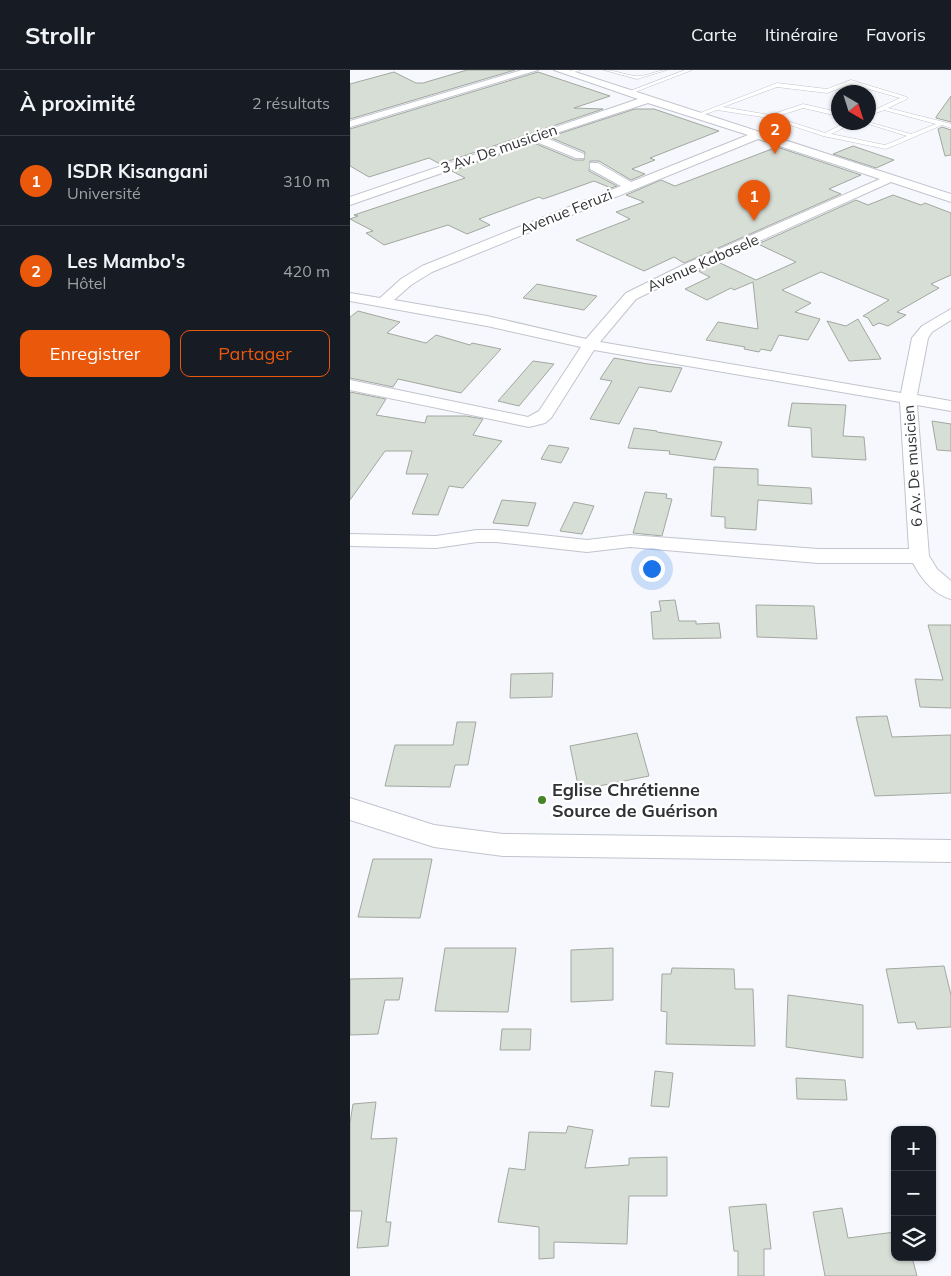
<!DOCTYPE html>
<html lang="fr">
<meta charset="utf-8">
<style>
:root{--surface:#171b24;--page:#242831;--text:#f1f3f6;--muted:#9ea1a6;--line:#363941;--accent:#ea580c}
body{margin:0;font-family:Mulish,sans-serif;background:var(--page);color:var(--text)}
.controls{position:absolute;right:15px;bottom:15px;display:grid;overflow:hidden;border-radius:10px;box-shadow:0 1px 4px #0004}
.controls button{width:45px;height:45px;display:grid;place-items:center;padding:0;border:0;border-bottom:1px solid var(--line);background:var(--surface);color:var(--text);font:25px sans-serif}
.compass{position:absolute;left:481px;top:15px;width:45px;height:45px;border-radius:50%;background:var(--surface);box-shadow:0 1px 4px #0004;rotate:141deg}
.you{position:absolute;left:301px;top:498px;width:18px;height:18px;margin:-12px;border:4px solid #fff;border-radius:50%;background:#1a73e8;box-shadow:0 0 0 8px #1a73e833}
.badge{display:grid;place-items:center;width:32px;height:32px;border-radius:50%;background:var(--accent);color:#fff;font-size:16px;font-weight:700}
.pin{position:absolute;translate:-50% -41px;filter:drop-shadow(0 1px 2px #0008)}
.pin::after{content:'';position:absolute;top:26px;width:18px;height:15px;background:inherit;clip-path:polygon(0 0,100% 0,50% 100%)}
.list{margin:0;padding:0;list-style:none}
h2{display:flex;justify-content:space-between;align-items:center;height:65px;margin:0;padding:0 20px;font-size:21px}
h2 small{font-size:16px;font-weight:400;color:var(--muted)}
.list li{display:grid;grid-template-columns:32px 1fr auto;gap:15px;align-items:center;box-sizing:border-box;height:90px;padding:0 20px;border-top:1px solid var(--line)}
.list b{display:block;font-size:19px;white-space:nowrap}
.list p{margin:0;font-size:16px;white-space:nowrap;color:var(--muted)}
.list em{font-size:16px;font-style:normal;color:var(--muted)}
.actions{display:flex;gap:10px;padding:15px 20px}
.actions a{flex:1;padding:11px 0;border:1px solid var(--accent);border-radius:10px;text-align:center;font-size:18px;color:var(--accent)}
.actions .main{background:var(--accent);color:#fff}
.icon{flex:none;width:28px;height:28px;fill:none;stroke:currentColor;stroke-width:2;stroke-linecap:round;stroke-linejoin:round}
.map{position:relative;flex:none;width:601px;height:1206px;overflow:hidden}
header{display:flex;align-items:center;gap:30px;box-sizing:border-box;height:70px;padding:0 25px;background:var(--surface);border-bottom:1px solid var(--line)}
header strong{font-size:24px}
nav{display:flex;gap:28px;margin-inline-start:auto;font-size:18px}
main{display:flex}
aside{flex:1;background:var(--surface)}
.map>svg:first-child{display:block}
.building{fill:#d7ded5;stroke:#a2a89f}
.lines{fill:none;stroke-linecap:round;stroke-linejoin:round}
.lane-casing{stroke:#c2c4ce;stroke-width:1}
.street-casing{stroke:#c2c4ce;stroke-width:2}
.lane{fill:#fff;fill-rule:evenodd}
.street{fill:#fff;fill-rule:evenodd}
.poi-dot{fill:#448527;stroke:#fff;stroke-width:2}
.labels{text-anchor:middle;stroke-width:4.5;stroke-linejoin:round;paint-order:stroke}
.far-street-label{font-size:15px;fill:#313236;stroke:#fff}
.poi-label{font-size:18px;font-weight:bold;fill:#313236;stroke:#fff;text-anchor:start}
</style>
<header>
<strong>Strollr</strong>
<nav><a>Carte</a><a>Itinéraire</a><a>Favoris</a></nav>
</header>
<main>
<aside>
<h2>À proximité<small>2 résultats</small></h2>
<ul class="list">
<li><span class="badge">1</span><div><b>ISDR Kisangani</b><p>Université</p></div><em>310 m</em></li>
<li><span class="badge">2</span><div><b>Les Mambo's</b><p>Hôtel</p></div><em>420 m</em></li>
</ul>
<div class="actions"><a class="main">Enregistrer</a><a>Partager</a></div>
</aside>
<div class="map">
<svg width="601" height="1206" viewBox="0 0 601 1206">
<rect width="100%" height="100%" fill="#f6f8fe"/>
<path class="building" d="M117 0H165L0 49V14L44 2 66 13H73Z
M188 2 260 26 224 38 253 39 90 94 79 88 19 107 0 96V59Z
M601 26V52L586 48V47Z
M285 39H304L369 61 300 88 305 90 282 99 295 104 281 110 249 91H240L239 101 267 116 261 118 244 111 202 126 193 129 189 127 129 149 140 155 117 164 98 155 34 175 16 163 23 161 0 149 8 146 4 145 115 108 102 101 184 73 225 90H234L235 82 199 67Z
M592 57 601 60V85L595 86 588 59Z
M503 76 544 90 526 98 483 84Z
M427 77 511 105 479 119 491 124 334 193 324 187 294 201 226 170 280 149 266 142 294 132 276 125 311 110 325 116Z
M543 125 571 135 575 133 601 143V205L581 214 589 218 547 242 556 245 538 256 529 253 523 256 518 248 513 246 539 230 471 202 432 220 461 233 445 242 470 249 458 270 429 265 421 281 411 279 409 282 394 279 395 277 356 270 368 252 408 259 403 212 384 220 381 218 357 230 335 219 360 207 348 201 368 192 406 210 446 192 408 174 506 130 518 135Z
M187 214 247 226 234 240 173 228Z
M8 241 50 252 37 263 76 273 86 265 120 275 122 273 151 279 111 323 48 309 43 317 0 308V247Z
M508 249 531 289 499 291 477 251 496 256Z
M264 288 298 294 332 298 321 322 289 317 269 354 240 349 262 311 250 309Z
M183 291 204 294 169 336 148 331Z
M0 322 36 329 26 345 75 353 77 346H116L133 349 123 365 152 371 113 418 99 416 88 445 62 444 78 404H56L62 381H35L0 430Z
M442 333 496 335 493 366 514 367 516 390 462 387 461 358 438 356Z
M582 351 601 354V381L587 380Z
M284 358 307 361V362L372 372 365 390 319 384 320 381 278 378Z
M199 375 219 378 211 393 191 389Z
M364 397 408 399V415L461 418 462 434 408 430 406 460 375 458V447L361 446Z
M295 422 317 424 316 428 322 429 312 466 283 463Z
M152 430 186 433 178 456 143 453Z
M224 432 244 436 232 464 210 461Z
M325 530 329 551H346V554L369 553 371 568 303 569 301 542 311 541 309 531Z
M406 535 464 536 467 569 407 567Z
M578 555H601V638L570 637 565 609 593 610Z
M203 603 202 627 160 628 161 604Z
M537 646 542 667 601 665V723L525 726 506 647Z
M107 652H126L118 695H105L100 717 35 716 45 675H103Z
M287 663 299 706 229 720 220 676Z
M23 789H82L70 848 8 847Z
M95 878H166L158 942 85 941Z
M263 878V930L221 932V880Z
M594 896 601 925V957L567 959 565 952 548 953 536 899Z
M322 898 384 899 385 919H403L405 976 316 974 317 942 311 941 312 904H321Z
M53 908 49 930H35L28 964 0 965V909Z
M438 925 513 935V988L436 977Z
M152 959H181L180 980H150Z
M305 1001 323 1003 319 1037 301 1036Z
M446 1008 495 1010 497 1030 447 1029Z
M26 1032 21 1069 47 1068 36 1152H41L38 1176 7 1178 12 1141H0V1053L3 1034Z
M218 1056 243 1060 235 1098 279 1095V1088L317 1087V1126H279L277 1174 204 1172V1188L189 1189V1157L148 1152 159 1098 175 1100 179 1062 216 1063Z
M416 1134 421 1179H414V1206H388V1181H384L379 1137Z
M492 1138 498 1168 545 1162V1187H562L567 1206H475L463 1142Z"/>
<g class="lines">
<g class="lane-casing">
<path id="lane" d="M223 0H231L217 4 215 3Z
M254 0C265 0 275 5 286 6 296 7 307 0 317 0L287 9Z
M335 0H342L280 24 275 23Z
M501 10 557 27V29L538 38 594 52 601 54V58L592 55 536 79 473 66 419 48 367 40 348 47 345 45 427 13 477 19ZM501 14 550 28 518 43V46L534 40 586 54 561 64 518 52H512L557 66 535 75 481 64 505 52H497L475 63 425 47 453 38 488 46V42L453 34 420 45 373 37 427 17 477 23Z"/>
</g>
<g class="street-casing">
<path id="street" d="M172 0H188L0 57V51Z
M204 0H219L601 124V132L541 112 343 201 286 229 250 272 551 323 562 268 572 256 601 239V250L582 262 578 268 567 325 601 331V341L567 335 579 486 587 499 601 511V529C583 524 571 508 563 493H468L280 477 237 482 146 472H127L86 478 0 476V464L86 466 127 460H146L237 470 280 465 468 479H559L550 332 244 280 201 348 195 353 179 357 0 320V310L178 347 189 341 231 277 137 256 0 231V223L30 228 51 209 72 196 271 116 240 99V93H248L281 112 398 65 298 33 194 67 234 84V88H226L184 71 0 135V127L288 29ZM408 69 530 109 333 195 276 223 236 269 137 246 44 230 61 215 82 202Z
M0 728 84 755 153 764 601 770V792L153 786 84 777 0 750Z"/>
</g>
<use href="#lane" class="lane"/>
<use href="#street" class="street"/>
</g>
<circle class="poi-dot" cx="192" cy="730" r="5"/>
<g class="labels">
<g class="far-street-label">
<text transform="translate(149 79) rotate(-19)" y="5">3 Av. De musicien</text>
<text transform="translate(216 142) rotate(-22)" y="5">Avenue Feruzi</text>
<text transform="translate(353 193) rotate(-24)" y="5">Avenue Kabasele</text>
<text transform="translate(563 396) rotate(-94)" y="5">6 Av. De musicien</text>
</g>
<g class="poi-label">
<text x="202" y="726">Eglise Chrétienne<tspan x="202" dy="21">Source de Guérison</tspan></text>
</g>
</g>
</svg>
<div class="controls">
<button>+</button>
<button>−</button>
<button><svg class="icon" aria-label="layers" viewBox="0 0 24 24"><path d="M12 4l9 5-9 5-9-5zM3 14l9 5 9-5"/></svg></button>
</div>
<svg class="compass" viewBox="-18 -18 36 36"><path d="M0-13l5 13h-10z" fill="#e53935"/><path d="M0 13l5-13h-10z" fill="#9ea1a6"/></svg>
<div class="you"></div>
<div class="pin badge" style="left:404px;top:151px">1</div>
<div class="pin badge" style="left:425px;top:84px">2</div>
</div>
</main>
